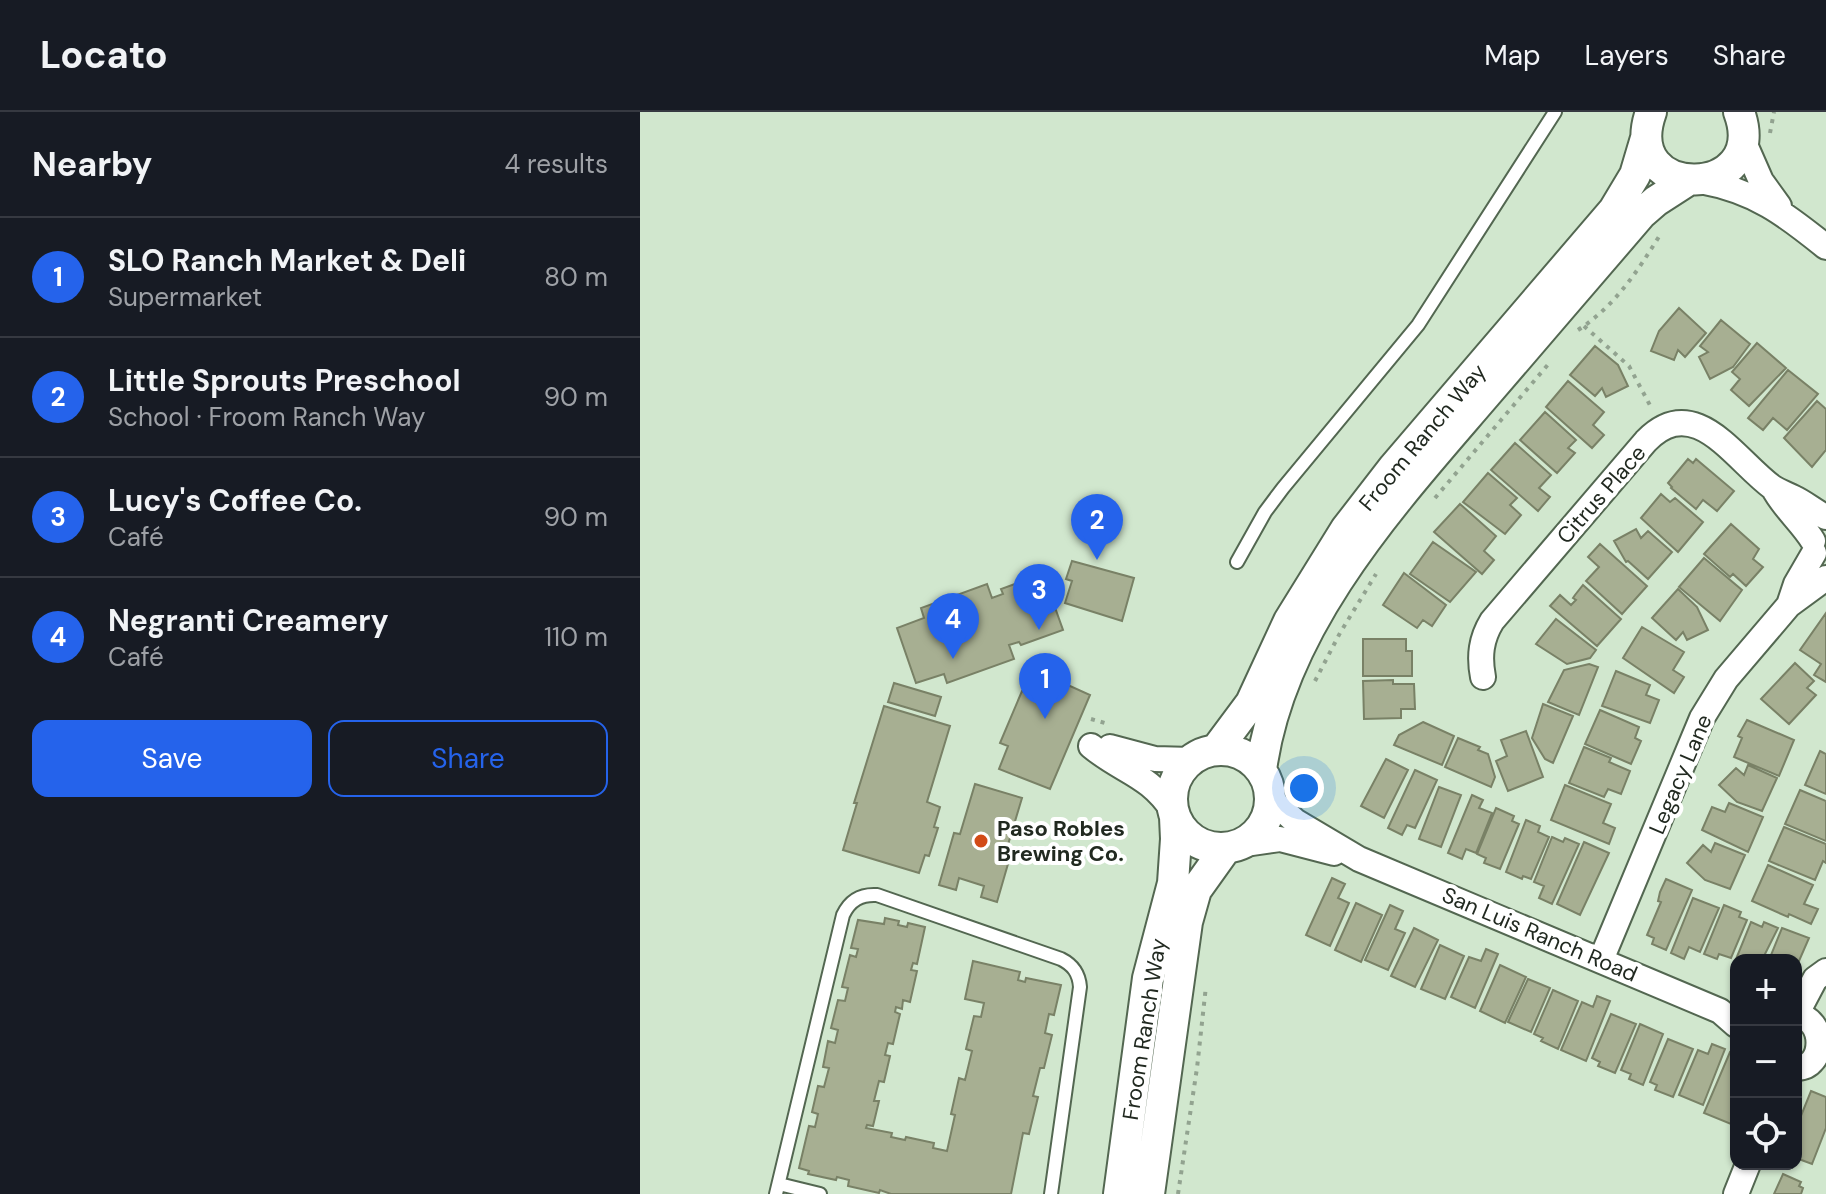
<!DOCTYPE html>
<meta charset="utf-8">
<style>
:root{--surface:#171b24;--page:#20242c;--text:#f1f3f6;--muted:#9ea1a6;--line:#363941;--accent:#2563eb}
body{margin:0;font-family:"DM Sans",sans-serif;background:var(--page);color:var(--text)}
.controls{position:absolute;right:24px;bottom:24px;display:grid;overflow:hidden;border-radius:16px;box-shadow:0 2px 6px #0004}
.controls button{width:72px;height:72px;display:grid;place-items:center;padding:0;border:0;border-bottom:2px solid var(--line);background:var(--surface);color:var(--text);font:40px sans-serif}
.you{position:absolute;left:664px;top:676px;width:28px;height:28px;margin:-20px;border:6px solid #fff;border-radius:50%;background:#1a73e8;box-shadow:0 0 0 12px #1a73e833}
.badge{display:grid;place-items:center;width:52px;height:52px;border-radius:50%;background:var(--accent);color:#fff;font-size:26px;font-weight:700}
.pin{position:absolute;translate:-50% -66px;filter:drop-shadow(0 2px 4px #0008)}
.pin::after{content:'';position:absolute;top:42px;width:28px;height:24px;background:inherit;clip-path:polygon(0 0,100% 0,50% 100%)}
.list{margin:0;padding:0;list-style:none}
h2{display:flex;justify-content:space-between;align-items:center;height:104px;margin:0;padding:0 32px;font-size:34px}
h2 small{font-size:26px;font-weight:400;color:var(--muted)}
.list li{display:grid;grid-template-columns:52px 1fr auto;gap:24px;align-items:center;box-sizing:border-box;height:120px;padding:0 32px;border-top:2px solid var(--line)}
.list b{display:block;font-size:30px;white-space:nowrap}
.list p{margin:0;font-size:26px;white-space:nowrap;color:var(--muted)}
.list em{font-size:26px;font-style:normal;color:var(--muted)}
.actions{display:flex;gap:16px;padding:24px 32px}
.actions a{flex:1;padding:18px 0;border:2px solid var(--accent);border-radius:16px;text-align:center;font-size:28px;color:var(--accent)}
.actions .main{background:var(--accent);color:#fff}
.icon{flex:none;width:44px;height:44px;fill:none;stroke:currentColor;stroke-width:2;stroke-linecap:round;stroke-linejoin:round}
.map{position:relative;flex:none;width:1186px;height:1082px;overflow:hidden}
header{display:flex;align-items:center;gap:48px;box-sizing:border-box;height:112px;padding:0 40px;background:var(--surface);border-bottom:2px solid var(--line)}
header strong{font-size:38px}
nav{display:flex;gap:44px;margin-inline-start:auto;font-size:28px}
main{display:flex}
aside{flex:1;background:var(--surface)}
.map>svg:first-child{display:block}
.building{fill:#a7af92;stroke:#798166;stroke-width:2}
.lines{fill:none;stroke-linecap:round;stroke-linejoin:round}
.service-casing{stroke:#536751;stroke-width:16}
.minor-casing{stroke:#536751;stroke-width:28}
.tertiary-casing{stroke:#536751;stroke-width:34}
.path{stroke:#92a390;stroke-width:4;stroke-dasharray:4 6;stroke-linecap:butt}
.service{stroke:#fff;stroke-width:12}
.minor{stroke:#fff;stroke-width:24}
.tertiary{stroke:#fff;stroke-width:30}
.poi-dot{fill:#d24b17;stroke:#fff;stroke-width:3}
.labels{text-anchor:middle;stroke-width:8;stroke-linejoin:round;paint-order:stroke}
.street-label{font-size:22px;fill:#212920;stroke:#fff}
.poi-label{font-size:22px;font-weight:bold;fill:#212920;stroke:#fff;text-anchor:start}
</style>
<header>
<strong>Locato</strong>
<nav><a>Map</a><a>Layers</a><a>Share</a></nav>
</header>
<main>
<aside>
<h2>Nearby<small>4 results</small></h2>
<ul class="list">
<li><span class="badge">1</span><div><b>SLO Ranch Market &amp; Deli</b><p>Supermarket</p></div><em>80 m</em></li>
<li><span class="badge">2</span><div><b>Little Sprouts Preschool</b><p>School · Froom Ranch Way</p></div><em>90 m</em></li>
<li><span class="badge">3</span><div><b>Lucy's Coffee Co.</b><p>Café</p></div><em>90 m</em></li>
<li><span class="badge">4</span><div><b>Negranti Creamery</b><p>Café</p></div><em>110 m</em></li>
</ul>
<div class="actions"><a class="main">Save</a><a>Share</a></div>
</aside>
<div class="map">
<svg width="1186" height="1082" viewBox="0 0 1186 1082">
<rect width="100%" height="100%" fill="#d1e7ce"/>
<path class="building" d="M1039 196 1066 221 1045 245 1038 238 1034 248 1011 239 1019 219Z
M1081 208 1110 232 1093 255 1070 267 1059 245 1068 240 1060 234Z
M1117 231 1146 256 1109 294 1091 278 1100 267 1092 260Z
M955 234 978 253 988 274 966 285 962 276 955 284 930 263Z
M1148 258 1178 282 1147 318 1133 306 1123 318 1108 306Z
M928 269 964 300 953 313 964 323 952 336 906 295Z
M1177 289 1186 297V338L1172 355 1144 326Z
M905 300 936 328 928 336 935 341 917 361 880 328Z
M875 331 911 363 899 376 910 385 898 399 851 358Z
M1048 347 1053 351 1056 347 1094 379 1077 399 1063 388 1056 397 1031 376 1032 375 1028 371Z
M848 361 877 386 870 393 881 403 865 422 823 390Z
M1021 382 1030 390 1035 386 1063 410 1038 440 1001 406Z
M820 392 856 424 844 439 854 448 842 462 794 420Z
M1091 412 1119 437 1113 447 1123 455 1106 474 1093 462 1090 465 1064 442Z
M996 417 1001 426 1008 419 1032 440 1008 467 988 449 986 450 974 429Z
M793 430 836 460 810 490 770 462Z
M960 432 1007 474 982 502 946 469 959 455 948 445Z
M1064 446 1102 478 1080 509 1039 475Z
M432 449 494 466 482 509 425 491 432 469 426 467Z
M764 461 806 493 792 514 783 508 777 516 743 493Z
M403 462 423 518 381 533 379 530 369 533 374 547 307 571 304 562 276 571 257 516 284 506 281 496 347 472 352 486 363 482 361 477Z
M943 473 981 507 957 534 910 494 920 483 931 493 936 488 933 486 935 483Z
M1038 477 1057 495 1068 518 1047 528 1043 520 1036 528 1012 506Z
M1186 501V570L1174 563 1181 552 1160 538Z
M916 507 956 538 950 546 927 552 896 532Z
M1002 515 1044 540 1033 558 1044 565 1034 581 983 546Z
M723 527H766V539H772V564H723Z
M1155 551 1174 569 1167 576 1176 583 1149 612 1121 587Z
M949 552 958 555 939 603 908 590 924 558Z
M976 559 1010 573 1006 583 1019 588 1010 611 962 594Z
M399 560 450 583 410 677 359 657 368 634 360 631 382 579 390 583Z
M753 568V572H774L775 597H761V606L724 607 723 569Z
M254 571 301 585 295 604 248 590Z
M903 592 933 604 913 651 905 647 892 626Z
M244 594 310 614 287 690 300 695 294 715 298 716 289 744 285 743 279 761 203 738 217 691H214Z
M960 598 999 615 995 626 1001 629 991 652 945 632Z
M1107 608 1154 628 1139 664 1094 645 1102 626 1098 624Z
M783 610 814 624 802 653 754 633 759 623Z
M886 619 903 665 868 679 856 649 867 644 861 628Z
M818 626 840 635 838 638 848 642 855 665 851 675 805 655Z
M944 635 971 646 969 650 990 659 981 682 968 677 964 685 929 671Z
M1180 639 1186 642V682L1165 673Z
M746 647 768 658 744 706 721 694Z
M1108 653 1137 666 1122 699 1097 690 1079 673 1096 656 1104 663Z
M775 658 797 668 775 716 767 713 762 723 748 716Z
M335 672 382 686 367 736 372 738 357 790 341 785 344 774 319 766 316 778 299 773 314 721 320 722Z
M925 673 971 692 963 711 975 716 969 732 911 708Z
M799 675 821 683 801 735 779 727Z
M1160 678 1186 689V729L1145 712Z
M832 683 843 688 839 696 852 701 836 741 826 737 822 747 808 741Z
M1089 691 1123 705 1108 740 1062 718 1072 695 1085 700Z
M856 696 874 704 872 709 879 712 860 757 844 751 846 746 837 742Z
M886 708 900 714 898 720 909 725 891 767 883 764 882 767 866 760Z
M1144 715 1186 732V751L1183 749 1175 768 1129 749Z
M912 725 923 730 925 726 939 732 912 792 899 786 904 774 894 770Z
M944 730 969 741 940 803 917 792Z
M1075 731 1105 743 1090 777 1065 768 1047 751 1063 733 1071 740Z
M1128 753 1173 773 1164 792 1178 797 1171 812 1149 802 1148 805 1112 789Z
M692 766 705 772 698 786 709 791 690 834 666 823Z
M1026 767 1052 778 1026 838 1012 832 1014 826 1007 823 1021 790 1018 789 1020 780Z
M1053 786 1079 796 1060 840 1049 835 1044 847 1031 841Z
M716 791 742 803 721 850 695 838Z
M750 793 763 799 755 817 765 821 748 858 725 848Z
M1084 793 1101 800 1099 805 1107 808 1091 846 1079 842 1077 847 1064 842Z
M245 806 259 809 258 813 267 815 268 811 285 815 277 852 273 851 271 858 277 859 270 890 263 888 262 897 256 895 255 900 260 902 253 932 248 931 245 943 250 944 244 970 239 969 234 989H239L233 1014 227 1013 226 1016 252 1021 251 1025 265 1028 266 1025 294 1031 293 1036 307 1039 315 1003 311 1002 319 966 325 968 332 939 326 937 334 904 341 905 344 891 325 887 333 849 380 860 378 868 385 870 386 866 421 873 414 903 409 902 405 921 412 923 404 956H400L393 984 398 985 389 1022 383 1021 371 1082H251L240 1078 239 1081 208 1074 209 1068 197 1065 196 1068 168 1062 169 1059 159 1056 169 1014 175 1015 178 1002 172 1000 178 974 184 975 189 956 183 955 188 929 195 931 198 918 191 916 198 888 205 889 208 876 202 875 210 843 216 845 218 837 211 836 218 808 244 812Z
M1111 810 1122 815 1124 810 1138 816 1122 848H1096V854L1094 852Z
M774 816 798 828 775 875 751 864Z
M1142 816 1169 826 1159 849 1129 848Z
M800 833 824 844 805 887 781 877Z
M846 837 858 842 835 896 811 885 829 845 841 849Z
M860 853 886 865 865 911 840 899Z
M888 867 910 876 891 920 868 910Z
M913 878 938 889 918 937 901 929 903 926 894 922Z
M957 884 970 889 946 949 921 938 942 890 953 895Z
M971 902 996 912 975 961 958 954 960 950 952 946Z
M1000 912 1023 922 1003 973 989 967 991 962 981 958Z
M1028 927 1053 937 1033 985 1015 978 1017 973 1010 970Z
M1072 932 1085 937 1063 993 1039 983 1058 938 1068 942Z
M1090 940 1096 942V1001L1091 1012 1064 1001Z
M1171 979 1186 985V1016L1172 1052 1156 1046V1016Z
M1143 1062 1161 1070 1159 1074 1163 1076 1161 1082H1134Z"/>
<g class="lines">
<g class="service-casing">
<path id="service" d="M597 450 625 400 643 376 778 213 915 0
M139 1072 180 1082
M136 1082 203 803C210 788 221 782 237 783L421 847C433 853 439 861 440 875L411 1082"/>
</g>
<g class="minor-casing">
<path id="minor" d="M1103 28 1121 69 1139 94
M1060 69C1115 79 1144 101 1186 135
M1135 379C1146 398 1162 411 1173 429
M1149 493 1156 472 1174 441
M843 565C839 544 841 527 852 509L1006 329C1055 279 1094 347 1132 375 1139 380 1147 382 1154 386 1165 391 1175 400 1186 405
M451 634C482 660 509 662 533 699
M470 635 515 647 552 648
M630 682 636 692 655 709 719 747 1080 899 1096 913
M598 733 640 727 694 741
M961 848 1062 606 1086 567 1149 493 1186 466
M1156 903 1175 867 1186 859
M1156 904C1186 905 1186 957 1156 956
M1096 1082 1108 1052"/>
</g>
<g class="tertiary-casing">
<path id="tertiary" d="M1011 0C978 92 1132 88 1099 0
M576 638 611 591 649 509 706 417 754 355 974 98 995 63 1006 26
M532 687a49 49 0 1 1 98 0a49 49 0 1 1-98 0Z
M621 658C640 514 751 393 842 287 895 225 948 164 1001 102L1016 89 1047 69
M479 1082 508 866 533 771 536 727 535 705
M509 1082 547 810 556 778 586 736"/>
</g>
<path class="path" d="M1130 21 1134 0
M944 214 989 254 1012 297
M938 218C975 194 997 160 1020 123
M795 386 911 249
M675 569 700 521 736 462
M451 607 465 611
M538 1082 557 956 566 874"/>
<use href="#service" class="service"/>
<use href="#minor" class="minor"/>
<use href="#tertiary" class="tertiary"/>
</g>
<circle class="poi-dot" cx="341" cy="729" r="8"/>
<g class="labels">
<g class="street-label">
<text transform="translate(782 325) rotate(-50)" y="8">Froom Ranch Way</text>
<text transform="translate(961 382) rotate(-49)" y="8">Citrus Place</text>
<text transform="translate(1040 662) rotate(-67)" y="8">Legacy Lane</text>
<text transform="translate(900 822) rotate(23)" y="8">San Luis Ranch Road</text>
<text transform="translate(504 917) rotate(-81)" y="8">Froom Ranch Way</text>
</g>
<g class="poi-label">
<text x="357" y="724">Paso Robles<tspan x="357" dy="25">Brewing Co.</tspan></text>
</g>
</g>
</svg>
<div class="controls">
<button>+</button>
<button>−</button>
<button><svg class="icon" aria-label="locate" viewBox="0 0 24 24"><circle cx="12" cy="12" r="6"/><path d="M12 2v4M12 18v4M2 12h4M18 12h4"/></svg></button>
</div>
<div class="you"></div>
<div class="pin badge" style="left:405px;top:607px">1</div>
<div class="pin badge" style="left:457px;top:448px">2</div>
<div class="pin badge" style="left:399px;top:518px">3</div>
<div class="pin badge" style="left:313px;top:547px">4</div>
</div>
</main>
